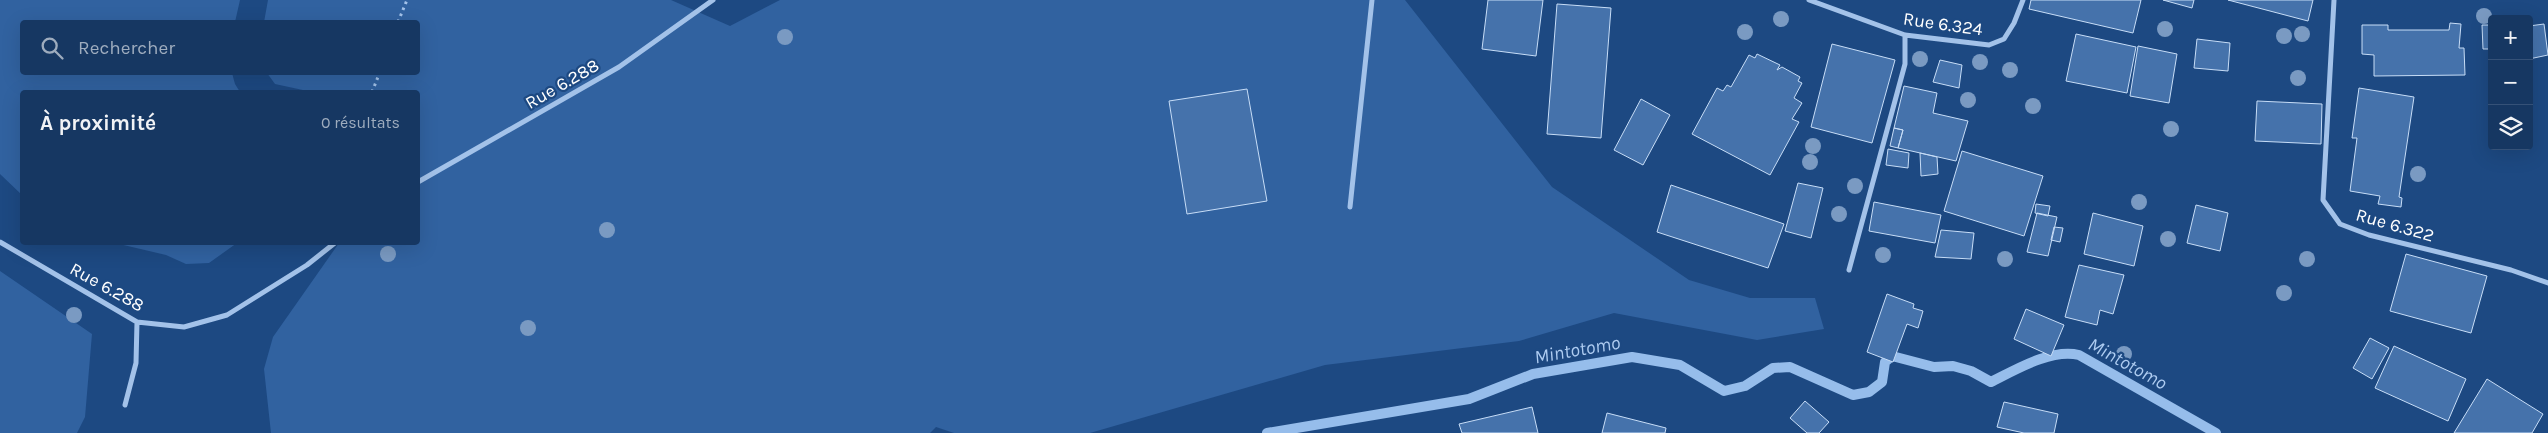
<!DOCTYPE html>
<html lang="fr">
<meta charset="utf-8">
<style>
:root{--surface:#163762;--page:#23426b;--text:#f1f3f6;--muted:#9eacbe;--line:#355177}
body{margin:0;font-family:Karla,sans-serif;background:var(--page);color:var(--text)}
.controls{position:absolute;right:15px;top:15px;display:grid;overflow:hidden;border-radius:5px;box-shadow:0 5px 20px #0002}
.controls button{width:45px;height:45px;display:grid;place-items:center;padding:0;border:0;border-bottom:1px solid var(--line);background:var(--surface);color:var(--text);font:25px sans-serif}
.list{margin:0;padding:0;list-style:none}
h2{display:flex;justify-content:space-between;align-items:center;height:65px;margin:0;padding:0 20px;font-size:21px}
h2 small{font-size:16px;font-weight:400;color:var(--muted)}
.icon{flex:none;width:28px;height:28px;fill:none;stroke:currentColor;stroke-width:2;stroke-linecap:round;stroke-linejoin:round}
.map{position:relative;flex:none;width:2548px;height:433px;overflow:hidden}
.search{position:absolute;background:var(--surface);box-shadow:0 5px 20px #0002;left:20px;top:20px;width:400px;height:55px;display:flex;align-items:center;gap:12px;box-sizing:border-box;padding:0 18px;border-radius:5px;color:var(--muted);font-size:19px}
.panel{position:absolute;background:var(--surface);box-shadow:0 5px 20px #0002;left:20px;top:90px;width:400px;height:155px;border-radius:5px}
.map>svg:first-child{display:block}
.green{fill:#3162a0}
.lines{fill:none;stroke-linecap:round;stroke-linejoin:round}
.stream{stroke:#96bdeb;stroke-width:10}
.building{fill:#4572ab;stroke:#c7ddf7}
.path{stroke:#a3c2e9;stroke-width:3;stroke-dasharray:2.5 4;stroke-linecap:butt}
.minor{stroke:#a3c2e9;stroke-width:5}
.tree{fill:#7a9ac2}
.labels{text-anchor:middle;stroke-width:4.5;stroke-linejoin:round;paint-order:stroke}
.street-label{font-size:18px;fill:#fff;stroke:#1d4982}
.water-label{font-size:19px;font-style:italic;fill:#aeccf1;stroke:#1d4982}
</style>
<div class="map">
<svg width="2548" height="433" viewBox="0 0 2548 433">
<rect width="100%" height="100%" fill="#1d4982"/>
<path class="green" d="M0 0H240L235 22H22V72L232 73 235 84 240 92H22V195L0 174Z
M268 0H671L730 26 780 0H1405L1552 187 1689 280 1750 298H1815L1824 329 1757 340 1614 313 1519 341 1325 365 1090 433H954L936 427 930 433H271L264 369 273 337 339 243 418 242V92H312L275 84 267 73 418 72V22H264Z
M115 243H237L209 263 186 264 166 255Z
M0 271 92 334 85 417 77 433H0Z"/>
<g class="lines">
<path class="stream" d="M1267 433 1469 399 1533 374 1632 357 1680 365 1724 391 1745 386 1773 368 1790 367 1853 395 1869 392 1882 382 1885 362 1892 356 1934 367 1953 366 1971 371 1991 382C2015 370 2052 348 2079 355L2216 433"/>
</g>
<path class="building" d="M1488 0H1543L1536 56 1482 49Z
M2031 0H2141L2133 33 2029 9Z
M2163 0H2194L2192 8Z
M2228 0H2313L2308 21Z
M1557 4 1611 8 1601 138 1547 134Z
M2450 23 2461 24 2459 48H2464L2465 75 2374 76V55L2362 54V25H2388V30H2449Z
M2544 24 2548 55 2529 59V26Z
M2482 25H2492V49H2483Z
M2076 34 2136 47 2127 93 2066 81Z
M2197 39 2230 43 2228 71 2194 68Z
M1832 44 1895 60 1872 143 1811 127Z
M2138 46 2177 54 2169 103 2130 96Z
M1757 54 1780 65 1777 70 1782 67 1800 77 1798 81 1802 83 1794 98 1802 103 1792 119 1799 122 1770 175 1692 134 1717 88 1723 91 1727 85 1731 87 1749 55 1755 58Z
M1940 60 1962 65 1959 88 1933 82Z
M1904 86 1937 93 1933 113 1968 121 1956 161 1898 148 1903 130 1894 128Z
M2359 88 2414 97 2399 197 2402 198 2401 207 2378 204 2380 196 2350 191 2357 138H2352Z
M1247 89 1267 201 1187 214 1169 101Z
M1641 99 1670 115 1643 165 1614 150Z
M2257 101 2322 104 2321 144 2255 141Z
M1894 128 1903 130 1898 148 1890 146Z
M1888 149 1909 153 1908 168 1886 165Z
M1962 151 2043 176 2024 236 1944 211Z
M1920 153 1937 157 1938 174 1921 176Z
M1798 183 1823 188 1811 238 1785 231Z
M1671 185 1784 224 1768 268 1657 232Z
M1874 202 1941 215 1935 243 1869 231Z
M2036 204 2050 206 2048 216 2035 213Z
M2196 205 2228 213 2220 251 2187 243Z
M2037 213 2057 217 2048 256 2027 252Z
M2093 213 2143 226 2134 266 2084 254Z
M2054 227 2063 228 2060 242 2051 240Z
M1941 230 1974 233 1971 259 1935 257Z
M2406 254 2487 276 2471 333 2390 311Z
M2079 265 2124 275 2113 314 2100 310 2097 325 2065 317Z
M1887 294 1914 304 1913 308 1923 311 1918 328 1907 324 1893 362 1867 352Z
M2026 309 2064 325 2051 356 2014 339Z
M2370 338 2389 348 2372 379 2353 368Z
M2394 346 2466 379 2448 421 2375 388Z
M2487 379 2543 414 2532 433H2454Z
M1805 401 1829 422 1819 433H1807L1790 418Z
M2004 402 2058 414 2054 433H2024L1997 427Z
M1532 407 1538 433H1462L1459 424Z
M1607 413 1666 428 1665 433H1602Z"/>
<g class="lines">
<path class="path" d="M398 22 407 0
M372 92 380 72"/>
<path class="minor" d="M1809 0 1905 35 1989 45 2004 39 2014 23 2023 0
M2334 0 2323 200 2340 224 2369 235 2511 270 2548 283
M418 182 619 67 713 0
M1350 207 1372 0
M0 242 137 322 184 327 227 315 307 265 336 242
M1849 270 1905 64V35
M125 405 136 363 137 322"/>
</g>
<g class="tree">
<circle cx="2484" cy="16" r="8"/>
<circle cx="1781" cy="19" r="8"/>
<circle cx="2165" cy="29" r="8"/>
<circle cx="1745" cy="32" r="8"/>
<circle cx="2302" cy="34" r="8"/>
<circle cx="2284" cy="36" r="8"/>
<circle cx="785" cy="37" r="8"/>
<circle cx="1920" cy="59" r="8"/>
<circle cx="1980" cy="62" r="8"/>
<circle cx="2010" cy="70" r="8"/>
<circle cx="2298" cy="78" r="8"/>
<circle cx="1968" cy="100" r="8"/>
<circle cx="2033" cy="106" r="8"/>
<circle cx="2171" cy="129" r="8"/>
<circle cx="1813" cy="146" r="8"/>
<circle cx="1810" cy="162" r="8"/>
<circle cx="2418" cy="174" r="8"/>
<circle cx="1855" cy="186" r="8"/>
<circle cx="2139" cy="202" r="8"/>
<circle cx="1839" cy="214" r="8"/>
<circle cx="607" cy="230" r="8"/>
<circle cx="2168" cy="239" r="8"/>
<circle cx="388" cy="254" r="8"/>
<circle cx="1883" cy="255" r="8"/>
<circle cx="2005" cy="259" r="8"/>
<circle cx="2307" cy="259" r="8"/>
<circle cx="2284" cy="293" r="8"/>
<circle cx="74" cy="315" r="8"/>
<circle cx="528" cy="328" r="8"/>
<circle cx="2124" cy="354" r="8"/>
</g>
<g class="labels">
<g class="street-label">
<text transform="translate(1943 24) rotate(8)" y="6">Rue 6.324</text>
<text transform="translate(562 84) rotate(-30)" y="6">Rue 6.288</text>
<text transform="translate(2395 225) rotate(16)" y="6">Rue 6.322</text>
<text transform="translate(107 287) rotate(29)" y="6">Rue 6.288</text>
</g>
<g class="water-label">
<text transform="translate(1577 349) rotate(-10)" y="7">Mintotomo</text>
<text transform="translate(2128 363) rotate(29)" y="7">Mintotomo</text>
</g>
</g>
</svg>
<div class="controls">
<button>+</button>
<button>−</button>
<button><svg class="icon" aria-label="layers" viewBox="0 0 24 24"><path d="M12 4l9 5-9 5-9-5zM3 14l9 5 9-5"/></svg></button>
</div>
<div class="search"><svg class="icon" aria-label="search" viewBox="0 0 24 24"><circle cx="10" cy="10" r="6"/><path d="M15 15l6 6"/></svg>Rechercher</div>
<section class="panel">
<h2>À proximité<small>0 résultats</small></h2>
<ul class="list">
</ul>
</section>
</div>
